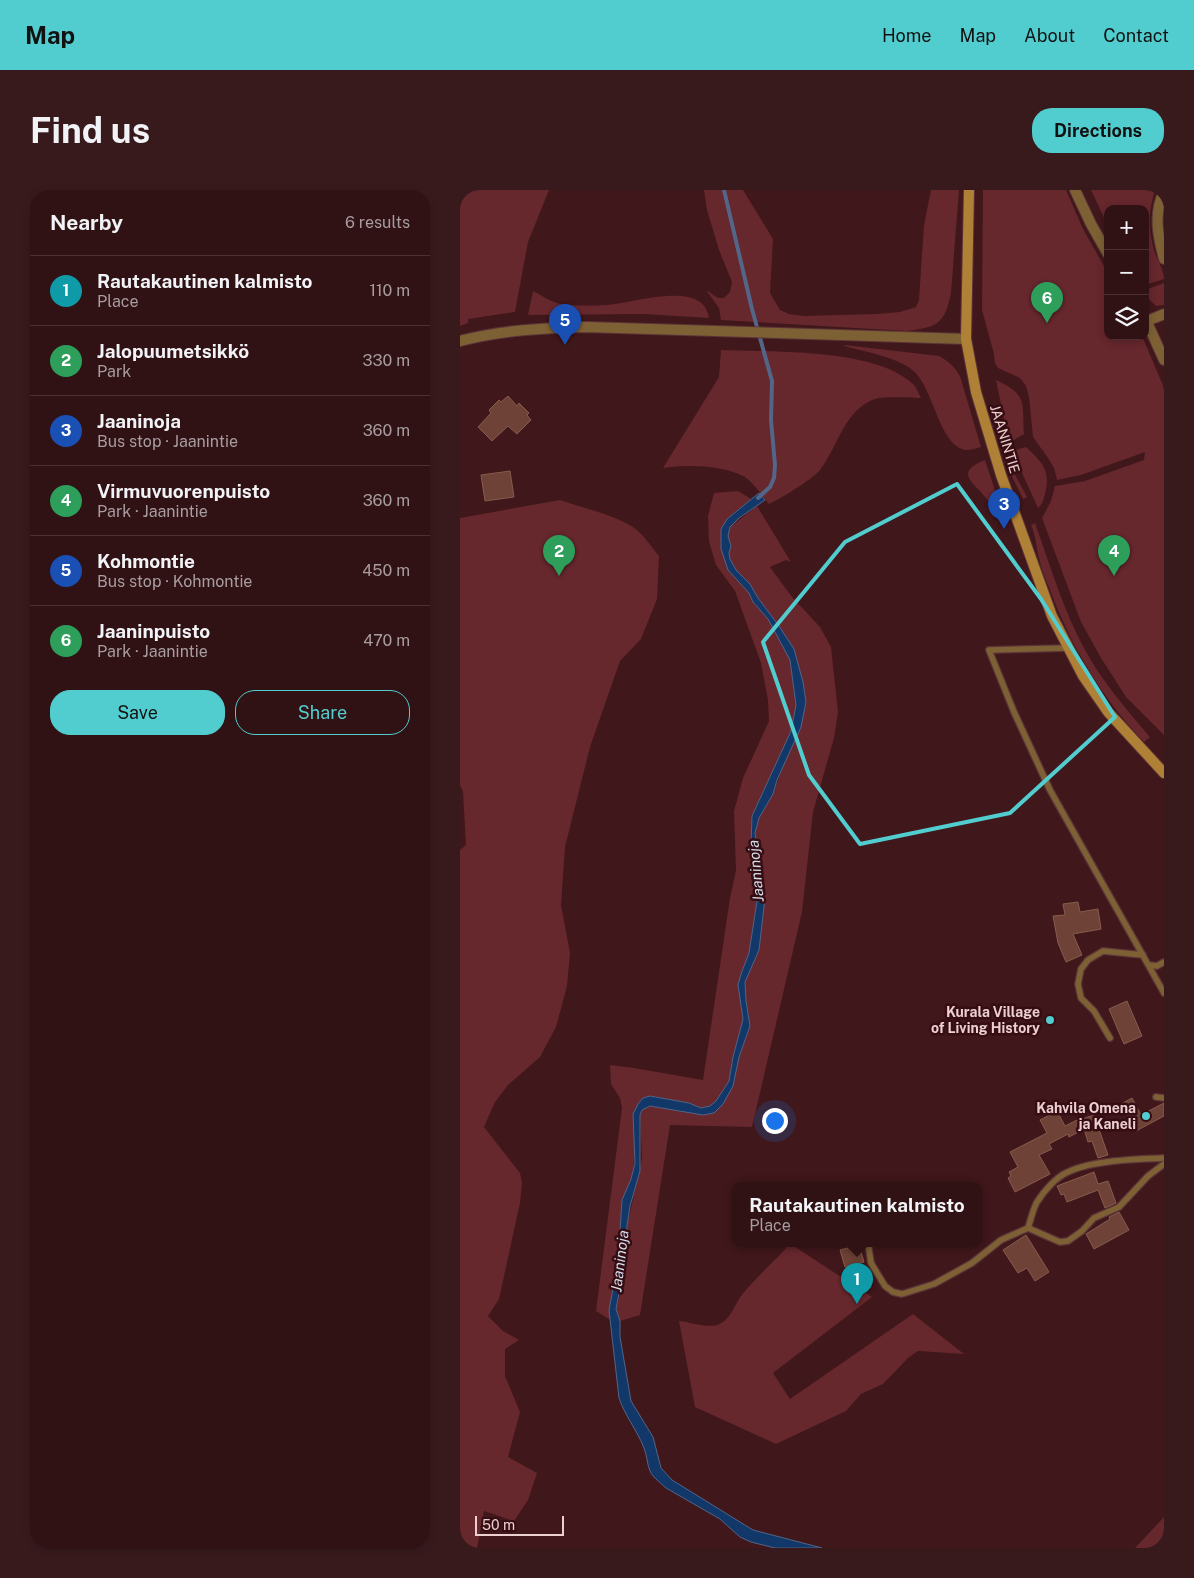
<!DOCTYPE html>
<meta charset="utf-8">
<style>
:root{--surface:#301114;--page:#381a1d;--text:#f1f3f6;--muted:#a89da0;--line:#4b3134;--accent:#52cdcf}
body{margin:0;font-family:"Public Sans",sans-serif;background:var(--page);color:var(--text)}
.controls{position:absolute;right:15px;top:15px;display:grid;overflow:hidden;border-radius:10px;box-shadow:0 2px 8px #0003}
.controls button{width:45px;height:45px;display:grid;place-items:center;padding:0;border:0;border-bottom:1px solid var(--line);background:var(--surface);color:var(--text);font:25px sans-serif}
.scale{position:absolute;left:15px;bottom:12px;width:89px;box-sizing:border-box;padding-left:5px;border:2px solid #eccfd0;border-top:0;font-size:14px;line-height:18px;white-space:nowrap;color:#eccfd0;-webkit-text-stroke:4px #350d12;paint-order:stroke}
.you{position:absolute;left:314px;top:930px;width:18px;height:18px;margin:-12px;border:4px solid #fff;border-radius:50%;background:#1a73e8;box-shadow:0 0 0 8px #1a73e833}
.badge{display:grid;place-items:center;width:32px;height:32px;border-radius:50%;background:var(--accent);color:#fff;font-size:16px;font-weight:700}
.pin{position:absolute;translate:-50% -41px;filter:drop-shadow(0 1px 2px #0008)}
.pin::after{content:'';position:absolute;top:26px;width:18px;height:15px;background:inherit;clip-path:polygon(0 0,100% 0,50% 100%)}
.popup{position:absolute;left:272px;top:992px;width:250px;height:65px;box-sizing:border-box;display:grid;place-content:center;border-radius:10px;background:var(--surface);filter:drop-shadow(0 1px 4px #0005);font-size:16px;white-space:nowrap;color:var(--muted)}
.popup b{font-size:19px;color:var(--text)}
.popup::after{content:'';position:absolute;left:50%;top:100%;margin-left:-10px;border:10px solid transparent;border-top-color:var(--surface)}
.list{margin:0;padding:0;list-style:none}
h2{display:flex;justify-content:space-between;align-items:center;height:65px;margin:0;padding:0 20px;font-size:21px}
h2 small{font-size:16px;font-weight:400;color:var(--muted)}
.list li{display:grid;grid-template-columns:32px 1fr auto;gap:15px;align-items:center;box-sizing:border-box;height:70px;padding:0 20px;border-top:1px solid var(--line)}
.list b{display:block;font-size:19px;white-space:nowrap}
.list p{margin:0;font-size:16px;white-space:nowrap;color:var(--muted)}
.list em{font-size:16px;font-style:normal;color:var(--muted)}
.actions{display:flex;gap:10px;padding:15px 20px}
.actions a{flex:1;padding:11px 0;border:1px solid var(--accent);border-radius:20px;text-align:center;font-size:18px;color:var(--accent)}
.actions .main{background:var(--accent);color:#111}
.icon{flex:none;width:28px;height:28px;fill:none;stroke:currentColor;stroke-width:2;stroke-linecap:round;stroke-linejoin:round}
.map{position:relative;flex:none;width:704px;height:1358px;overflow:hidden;border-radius:20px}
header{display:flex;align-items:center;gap:30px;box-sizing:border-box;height:70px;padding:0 25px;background:var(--accent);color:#111}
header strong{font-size:24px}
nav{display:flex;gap:28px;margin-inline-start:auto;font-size:18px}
.intro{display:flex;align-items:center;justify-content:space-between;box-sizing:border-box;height:120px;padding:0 30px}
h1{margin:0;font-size:35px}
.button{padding:12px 22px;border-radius:20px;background:var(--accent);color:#111;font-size:18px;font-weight:700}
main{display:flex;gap:30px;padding:0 30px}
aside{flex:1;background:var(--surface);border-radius:20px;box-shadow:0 2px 8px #0003}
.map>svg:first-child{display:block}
.green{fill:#66272d}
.water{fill:#123769;stroke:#536588}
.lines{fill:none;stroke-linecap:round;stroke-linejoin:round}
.stream{stroke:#536588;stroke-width:4}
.building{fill:#6e4236;stroke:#895b4e}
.service-casing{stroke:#5c3438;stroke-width:8}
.minor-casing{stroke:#5c3438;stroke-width:12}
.tertiary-casing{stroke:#5c3438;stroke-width:12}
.secondary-casing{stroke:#5c3438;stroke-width:12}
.service{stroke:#7d6135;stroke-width:5.5}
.minor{stroke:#7d6135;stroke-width:10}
.tertiary{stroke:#7d6135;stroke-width:10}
.secondary{stroke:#af8137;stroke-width:10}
.marked{fill:none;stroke:#52cdcf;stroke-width:4;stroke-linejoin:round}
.poi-dot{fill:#52cdcf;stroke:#350d12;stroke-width:2}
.labels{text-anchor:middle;stroke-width:5;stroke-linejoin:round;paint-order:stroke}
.street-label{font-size:14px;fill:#eccfd0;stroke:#350d12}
.poi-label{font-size:14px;font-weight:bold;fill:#eccfd0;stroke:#350d12;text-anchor:end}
.water-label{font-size:15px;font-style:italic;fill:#d4dfef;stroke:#350d12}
</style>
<header>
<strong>Map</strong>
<nav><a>Home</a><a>Map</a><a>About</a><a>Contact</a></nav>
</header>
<div class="intro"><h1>Find us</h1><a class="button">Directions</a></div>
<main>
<aside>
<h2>Nearby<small>6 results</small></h2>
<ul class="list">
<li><span class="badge" style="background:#0f9aa8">1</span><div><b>Rautakautinen kalmisto</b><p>Place</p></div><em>110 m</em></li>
<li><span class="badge" style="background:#2e9e5b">2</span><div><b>Jalopuumetsikkö</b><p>Park</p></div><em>330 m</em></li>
<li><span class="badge" style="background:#1a4fb4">3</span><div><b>Jaaninoja</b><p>Bus stop · Jaanintie</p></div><em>360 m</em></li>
<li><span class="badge" style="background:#2e9e5b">4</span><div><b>Virmuvuorenpuisto</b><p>Park · Jaanintie</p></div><em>360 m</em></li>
<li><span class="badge" style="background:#1a4fb4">5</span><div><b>Kohmontie</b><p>Bus stop · Kohmontie</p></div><em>450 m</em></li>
<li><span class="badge" style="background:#2e9e5b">6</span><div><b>Jaaninpuisto</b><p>Park · Jaanintie</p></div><em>470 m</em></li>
</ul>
<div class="actions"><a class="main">Save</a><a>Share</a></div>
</aside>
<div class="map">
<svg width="704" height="1358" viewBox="0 0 704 1358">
<rect width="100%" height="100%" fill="#40171b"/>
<path class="green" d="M0 0H89L68 52 55 122 8 129V133L0 136Z
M244 0H283L313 49 310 103 320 120 329 124 344 126 417 124 440 122 456 117 459 110 464 35 471 0H499L491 103C485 134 477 137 447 141L261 130 259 118 246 100 258 108H264L270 102 272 92 259 60 247 20Z
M523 0H606L623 39 648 83V146H682L702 193 704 199V545L666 507 641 468 621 432 582 328 591 311 595 296 625 291 684 270 685 262 621 285 597 290 594 278 588 268 573 247 569 207 566 196 560 188 538 178 535 173 534 164 522 120Z
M631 0H695C688 21 688 42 695 63 698 72 704 80 704 89L685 95V19H648V36Z
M704 93V115L696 116 686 106 685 100Z
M73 101C81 105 89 111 97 113 106 116 133 116 143 115 169 115 244 87 249 128L184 124 68 125Z
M385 155 479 166C488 171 494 176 500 186L521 257C517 258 511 260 506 260 478 256 474 195 451 179 435 167 403 161 384 156Z
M261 160C311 162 418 158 454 195 457 199 459 204 461 208 449 208 426 206 415 209 384 220 378 257 360 280 353 289 320 309 309 314 303 307 292 291 285 287 263 275 228 274 203 278L259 187Z
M536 190C568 205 562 212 564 244L549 253Z
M566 257C583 273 591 281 585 304 583 310 583 314 578 318L552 261Z
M546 268 567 307 563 309 544 270Z
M525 270 533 294 539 317 535 318C529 312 524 306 519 300 503 285 504 279 525 270Z
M278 301 291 309 267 329 268 380 289 403 293 412 308 429 330 470 336 515 331 541 292 626 291 655 298 702 297 711 289 763 281 784 278 795 283 829 273 867 269 891 256 911 250 916 241 918 229 913 190 906 178 914 173 983 162 1010 158 1072 149 1120 152 1131 136 1121 162 918 160 908 151 894 150 875 174 878 243 890 270 708 276 681 274 621 283 588 309 531 308 510 301 473 275 401 256 375 249 351 248 326 254 303Z
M100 310C123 318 152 324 173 337 183 344 191 356 199 366L197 409 181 449 160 471 130 557 105 657 101 715 110 763 107 796 96 837 80 867 48 895 35 912 24 937 60 983 62 993 60 1013 39 1109 28 1126 43 1141 59 1150 45 1159V1186L60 1222 48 1267 77 1283 68 1310 54 1331 24 1321 17 1358H0V660L6 655 3 602 0 595V328Z
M297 316 331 372 326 370 310 377 332 407 360 437 371 457 378 522 374 548 353 622 342 722 292 937 210 935 180 1125 160 1131 156 1119 160 1104 167 1036 182 969 180 925C182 919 184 917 190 916L243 925 263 914 290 836 286 811 285 792 299 760 304 708 295 643 299 628 313 604 346 512 319 436 298 408 290 394 276 380 270 369 269 363 271 356 268 346 270 337Z
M575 333C590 375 603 419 624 458 641 490 666 519 690 547L684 552C641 507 610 455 589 397 585 388 581 378 579 368 576 357 576 346 571 335Z
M329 1053 412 1107 313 1183 330 1209 453 1124 504 1164 458 1161 448 1168 423 1194 401 1204 386 1221 316 1254 235 1217 219 1131C230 1132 246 1138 257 1135 270 1131 274 1116 281 1106 294 1089 312 1074 326 1058Z
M704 1327V1358H674H675Z"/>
<path class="water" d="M299 303 305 310 279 328 270 337 268 346 271 356 269 363 270 369 276 380 290 394 298 408 319 436 334 459 343 492 346 512 341 537 317 590 313 604 299 628 295 643 305 708 299 760 285 792 286 811 290 836 279 867 273 896 263 914 254 923 243 925 190 916 182 920 180 925V981L170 1016 167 1036 166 1068 156 1119 160 1131V1147L171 1211 193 1247 201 1278 212 1290 293 1340 362 1358H315L291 1352 280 1347 260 1329 206 1298C201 1293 193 1288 190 1281 187 1274 187 1265 184 1258 177 1240 165 1226 159 1208L149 1120 158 1072 162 1010 171 989 175 973 173 924 178 914 183 908 190 906 229 913 241 918 250 916 256 911 269 891 273 867 283 829 278 795 281 784 289 763 297 711 298 701 291 655 292 626 331 541 336 515 330 470 308 429 293 412 289 403 268 380 261 359V339L267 329Z"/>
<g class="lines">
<path class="stream" d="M264 0 292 119 312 191 311 230 315 275 314 288 310 297 298 308"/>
</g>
<path class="building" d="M48 206 57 216 59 213 69 223 67 225 71 230 57 244 48 236 32 251 18 237 31 223 29 220 39 210 41 212Z
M50 281 54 307 25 311 21 285Z
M618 712 620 722 638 719 641 739 613 744 622 765 606 772 598 753 593 726 605 725 603 714Z
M667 811 682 846 664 854 649 819Z
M672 908 681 925 704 913V926L676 941 661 914Z
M597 921 605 936 617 930V931L634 925 648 965 638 968 632 951 628 952 624 939 609 947 608 944 589 954 592 959 579 965 590 984 555 1002 548 988 551 986 549 982 558 977 550 962 587 943 580 930Z
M634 982 638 994 648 991 656 1013 645 1018 638 1000 607 1012 604 1004 601 1005 597 996Z
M659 1022 669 1040 634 1059 626 1044 650 1029 649 1027Z
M566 1045 589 1082 575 1091 567 1078 558 1083 543 1060Z
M399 1055 404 1072 385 1077 380 1060Z"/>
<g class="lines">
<g class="service-casing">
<path id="service" d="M608 458 529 460 554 522 590 600 704 803
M689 775 697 776 704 772
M650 848 634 821 621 808 618 794 621 779 628 770 643 761 683 765
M696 907 704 908
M568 1038 600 1052 608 1051 622 1041 634 1028 659 1017 688 986 704 974
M408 1053 411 1073 425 1096 433 1102 442 1104 474 1094 512 1073 541 1050 568 1038C571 1029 573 1019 577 1012 584 1001 596 987 608 982 632 970 677 969 704 968"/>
</g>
<g class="minor-casing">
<path id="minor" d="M615 0 631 34 648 64
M704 2C693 23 698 47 704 69
M685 128 704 170
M687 131 704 124"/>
</g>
<g class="tertiary-casing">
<path id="tertiary" d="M0 151C42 140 84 138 126 137L506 149"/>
</g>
<g class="secondary-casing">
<path id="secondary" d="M509 0 506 149 516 202 541 285 592 426 623 486 648 522 704 583"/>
</g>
<use href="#service" class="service"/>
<use href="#minor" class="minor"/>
<use href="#tertiary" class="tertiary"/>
<use href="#secondary" class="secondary"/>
</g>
<path class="marked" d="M497 294 581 409 655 527 550 623 400 654 349 585 303 452 385 352Z"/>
<g class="poi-dot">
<circle cx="590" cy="830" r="5"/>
<circle cx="686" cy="926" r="5"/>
</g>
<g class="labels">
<g class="street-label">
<text transform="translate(545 249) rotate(73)" y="5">JAANINTIE</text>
</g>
<g class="poi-label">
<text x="580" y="827">Kurala Village<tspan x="580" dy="16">of Living History</tspan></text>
<text x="676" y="923">Kahvila Omena<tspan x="676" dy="16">ja Kaneli</tspan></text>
</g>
<g class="water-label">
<text transform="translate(296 681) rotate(-95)" y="5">Jaaninoja</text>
<text transform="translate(160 1071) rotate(-83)" y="5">Jaaninoja</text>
</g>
</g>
</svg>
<div class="controls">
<button>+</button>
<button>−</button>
<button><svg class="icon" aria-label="layers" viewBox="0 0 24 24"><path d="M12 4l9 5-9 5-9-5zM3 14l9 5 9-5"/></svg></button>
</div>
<div class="scale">50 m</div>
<div class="you"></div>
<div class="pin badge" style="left:397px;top:1114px;background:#0f9aa8">1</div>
<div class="popup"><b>Rautakautinen kalmisto</b>Place</div>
<div class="pin badge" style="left:99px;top:386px;background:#2e9e5b">2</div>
<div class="pin badge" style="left:544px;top:339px;background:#1a4fb4">3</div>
<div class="pin badge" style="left:654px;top:386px;background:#2e9e5b">4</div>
<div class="pin badge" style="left:105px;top:155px;background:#1a4fb4">5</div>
<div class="pin badge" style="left:587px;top:133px;background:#2e9e5b">6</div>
</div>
</main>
